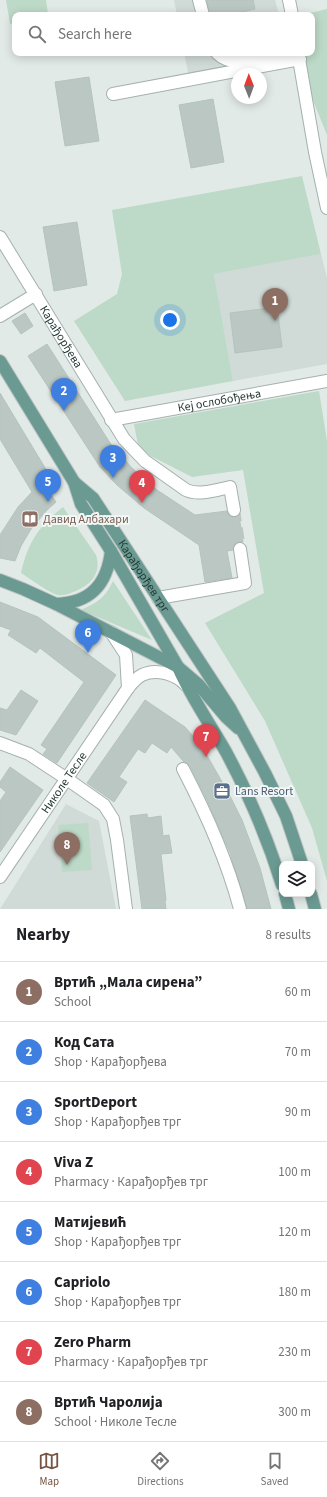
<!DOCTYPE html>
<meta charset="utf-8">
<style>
:root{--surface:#fff;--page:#f6f6f6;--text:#202124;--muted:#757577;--line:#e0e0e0;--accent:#775443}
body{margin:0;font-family:"Source Sans 3",sans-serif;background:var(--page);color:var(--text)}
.controls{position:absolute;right:12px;bottom:12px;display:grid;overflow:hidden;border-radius:8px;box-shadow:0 2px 10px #0003}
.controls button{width:36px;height:36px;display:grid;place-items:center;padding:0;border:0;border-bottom:1px solid var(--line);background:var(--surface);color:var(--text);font:20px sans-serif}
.compass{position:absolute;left:231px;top:68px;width:36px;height:36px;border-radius:50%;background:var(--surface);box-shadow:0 2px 10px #0003;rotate:359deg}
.you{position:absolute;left:170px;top:320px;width:14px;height:14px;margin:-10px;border:3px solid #fff;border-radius:50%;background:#1a73e8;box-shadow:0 0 0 6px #1a73e833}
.badge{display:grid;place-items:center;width:26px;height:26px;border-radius:50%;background:var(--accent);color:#fff;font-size:13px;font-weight:700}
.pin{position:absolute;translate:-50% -33px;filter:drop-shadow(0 1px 2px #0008)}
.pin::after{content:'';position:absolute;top:21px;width:14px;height:12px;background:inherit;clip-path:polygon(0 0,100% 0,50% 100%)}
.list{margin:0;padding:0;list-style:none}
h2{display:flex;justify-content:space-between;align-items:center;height:52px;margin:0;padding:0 16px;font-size:17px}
h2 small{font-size:13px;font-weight:400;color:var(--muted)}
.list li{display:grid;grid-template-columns:26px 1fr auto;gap:12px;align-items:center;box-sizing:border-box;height:60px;padding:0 16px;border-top:1px solid var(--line)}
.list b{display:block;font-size:15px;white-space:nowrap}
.list p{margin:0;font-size:13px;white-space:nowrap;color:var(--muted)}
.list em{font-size:13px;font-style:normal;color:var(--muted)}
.icon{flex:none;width:22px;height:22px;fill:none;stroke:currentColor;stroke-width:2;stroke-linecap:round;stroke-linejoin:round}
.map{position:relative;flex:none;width:327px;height:909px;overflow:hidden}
.search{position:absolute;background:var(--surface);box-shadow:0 2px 10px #0003;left:12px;right:12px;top:12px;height:44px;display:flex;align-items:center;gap:10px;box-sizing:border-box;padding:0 14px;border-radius:8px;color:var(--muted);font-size:15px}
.sheet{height:532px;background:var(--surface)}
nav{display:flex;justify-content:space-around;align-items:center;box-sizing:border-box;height:56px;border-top:1px solid var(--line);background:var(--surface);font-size:11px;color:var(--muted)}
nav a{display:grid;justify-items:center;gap:2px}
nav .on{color:var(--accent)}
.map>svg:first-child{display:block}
.built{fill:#d0dad6}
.green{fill:#bdd9c7}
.building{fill:#bac7c3;stroke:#b5c3bf}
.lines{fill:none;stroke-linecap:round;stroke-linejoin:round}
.minor-tunnel{stroke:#bcc7c3;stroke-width:12;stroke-dasharray:12 6;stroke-linecap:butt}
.minor-casing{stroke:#a5b1ae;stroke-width:14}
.major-casing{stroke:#bdc4c2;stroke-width:14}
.minor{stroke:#fff;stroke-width:12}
.major{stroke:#6b9a93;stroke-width:12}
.labels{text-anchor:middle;stroke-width:4;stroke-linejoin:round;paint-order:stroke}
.street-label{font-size:12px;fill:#243935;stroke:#f2f7f5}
.education-label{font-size:12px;fill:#785e54;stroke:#f2f7f5;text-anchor:start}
.service-label{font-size:12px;fill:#4e5e75;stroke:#f2f7f5;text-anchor:start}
</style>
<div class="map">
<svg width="327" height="909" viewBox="0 0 327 909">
<rect width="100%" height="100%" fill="#e2eae7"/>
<path class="built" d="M174 0H275L279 15H177Z
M184 53H287L189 77Z
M321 254 327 278V364L233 381 214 274Z
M66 804 99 821 116 909H0Z"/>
<path class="green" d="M6 0H46L48 15H15V23L10 24Z
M327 9V135L310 93 303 53H312V15H302Z
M302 176 321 254 214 274 233 381 125 401 74 321 117 294 122 274 112 210Z
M319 391 327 441V881L312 828 265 721 205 623 264 593 243 470 192 477 139 450 134 424Z
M63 507 96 555C102 574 90 586 73 592 69 594 63 596 58 595 51 594 29 578 21 573 28 542 39 526 63 507Z
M113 581 152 640 81 610C98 602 105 598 113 581Z
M88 823 92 870 62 872 58 825Z"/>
<path class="building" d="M207 0H253L255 9 230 15H210Z
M89 77 99 141 65 146 55 82Z
M213 99 224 162 191 168 179 105Z
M77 222 87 285 54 291 43 227Z
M277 307 282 347 235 353 230 313Z
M25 313 33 326 21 334 12 321Z
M47 344 112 446 133 469 157 490 195 515 227 511 229 515 232 517 239 516 243 542H239L236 543 233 546V550L227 551 232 578 205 582 199 545 144 508 117 485 100 467 28 356Z
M0 393 50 476 42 481 56 502 47 510 31 529 21 546 15 561 0 558V535L18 507 32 492 0 439Z
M0 602 38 617 116 675 57 763 43 754 47 749 41 745 84 682 40 648 36 653 8 635 11 630 0 626Z
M21 690 38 701 16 735 0 730V708L7 710Z
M145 700 185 727 201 745 229 794 242 820 260 868 271 909H247L230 853 207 800 190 766 184 762 171 747 167 753 152 743 145 753 138 749 119 777 127 782 114 802 87 783Z
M10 767 43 790 0 852V801L6 792 0 787V782Z
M147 814 148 818 161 816 163 836 169 835 172 853 161 854 166 900 165 901 166 909H142L130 816Z"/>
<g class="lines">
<path class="minor-tunnel" d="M234 510 240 549"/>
<g class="minor-casing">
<g id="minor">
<path d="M199 0 203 15"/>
<path d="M289 0 292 15"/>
<path d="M217 53C234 70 262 58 282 53"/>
<path d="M298 53 315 152 327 208"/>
<path d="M113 94 300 59"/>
<path id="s1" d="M0 237 124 439 145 461 186 490C199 496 216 490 230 487L234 510"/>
<path d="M0 316 36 294"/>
<path id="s2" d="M111 420 327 381"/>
<path d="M158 598 245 583 240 549"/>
<path d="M111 632 126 655 128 688"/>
<path d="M0 743 29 754 67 779 104 805 113 819 117 840 126 909"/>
<path d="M183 769C207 815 227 860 240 909"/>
<path id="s3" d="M0 877 128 688C132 683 136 678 142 675 156 668 176 674 186 685"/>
</g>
</g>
<g class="major-casing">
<g id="major">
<path d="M0 361 74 482 81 504 111 551 178 667C191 697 210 724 226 752 249 795 268 839 282 885"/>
<path id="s4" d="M74 482 93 498 230 708 265 773 286 816 302 864"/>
<path d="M0 580 23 589 56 604 178 667 198 684 226 717 238 728"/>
<path d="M56 604C90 603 107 585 111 551"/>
<path d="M285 894 289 909"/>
<path d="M311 894 315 909"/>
</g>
</g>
<use href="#minor" class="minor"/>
<use href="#major" class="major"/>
</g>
<defs>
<g id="library-square" transform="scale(0.9)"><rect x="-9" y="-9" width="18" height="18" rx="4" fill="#8d6e63" stroke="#f2f7f5"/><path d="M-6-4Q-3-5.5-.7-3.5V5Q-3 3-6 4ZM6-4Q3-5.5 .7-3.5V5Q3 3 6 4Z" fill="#fff"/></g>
<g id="office-square" transform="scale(0.9)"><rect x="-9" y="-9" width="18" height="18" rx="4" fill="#5c6f8a" stroke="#f2f7f5"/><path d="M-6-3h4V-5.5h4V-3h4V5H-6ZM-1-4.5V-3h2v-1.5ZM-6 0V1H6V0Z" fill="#fff"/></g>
</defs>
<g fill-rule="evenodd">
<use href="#library-square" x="30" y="519"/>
<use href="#office-square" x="222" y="791"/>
</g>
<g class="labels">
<g class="street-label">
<text dy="4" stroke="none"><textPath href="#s1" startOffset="117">Карађорђева</textPath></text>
<text dy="4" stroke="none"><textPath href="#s2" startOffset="110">Кеј ослобођења</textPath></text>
<text dy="4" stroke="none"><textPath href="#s4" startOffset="118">Карађорђев трг</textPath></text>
<text dy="4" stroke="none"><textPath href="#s3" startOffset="114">Николе Тесле</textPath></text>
</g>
<g class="education-label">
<text x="43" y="523">Давид Албахари</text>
</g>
<g class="service-label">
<text x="235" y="795">Lans Resort</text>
</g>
</g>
</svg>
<div class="controls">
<button><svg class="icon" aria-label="layers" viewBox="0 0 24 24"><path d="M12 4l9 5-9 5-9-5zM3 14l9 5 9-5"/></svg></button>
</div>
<svg class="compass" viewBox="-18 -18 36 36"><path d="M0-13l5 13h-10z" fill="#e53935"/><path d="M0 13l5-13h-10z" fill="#757577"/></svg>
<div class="you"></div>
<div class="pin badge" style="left:275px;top:321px;background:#8d6e63">1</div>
<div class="pin badge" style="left:64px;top:411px;background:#3f7fe0">2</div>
<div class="pin badge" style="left:113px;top:478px;background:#3f7fe0">3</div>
<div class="pin badge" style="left:142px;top:503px;background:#e0444e">4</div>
<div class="pin badge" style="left:48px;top:502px;background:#3f7fe0">5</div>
<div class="pin badge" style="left:88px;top:653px;background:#3f7fe0">6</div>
<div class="pin badge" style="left:206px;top:757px;background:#e0444e">7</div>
<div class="pin badge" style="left:67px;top:865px;background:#8d6e63">8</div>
<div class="search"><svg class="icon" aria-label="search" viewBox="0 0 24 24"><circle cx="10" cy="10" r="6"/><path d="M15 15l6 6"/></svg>Search here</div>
</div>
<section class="sheet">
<h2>Nearby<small>8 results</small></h2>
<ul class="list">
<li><span class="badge" style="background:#8d6e63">1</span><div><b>Вртић „Мала сирена”</b><p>School</p></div><em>60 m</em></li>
<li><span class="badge" style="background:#3f7fe0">2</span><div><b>Код Сата</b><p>Shop · Карађорђева</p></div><em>70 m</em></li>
<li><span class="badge" style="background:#3f7fe0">3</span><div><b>SportDeport</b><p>Shop · Карађорђев трг</p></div><em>90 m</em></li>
<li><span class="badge" style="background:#e0444e">4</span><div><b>Viva Z</b><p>Pharmacy · Карађорђев трг</p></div><em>100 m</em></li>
<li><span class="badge" style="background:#3f7fe0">5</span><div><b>Матијевић</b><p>Shop · Карађорђев трг</p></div><em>120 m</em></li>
<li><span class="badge" style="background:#3f7fe0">6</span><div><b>Capriolo</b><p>Shop · Карађорђев трг</p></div><em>180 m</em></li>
<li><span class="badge" style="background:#e0444e">7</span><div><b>Zero Pharm</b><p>Pharmacy · Карађорђев трг</p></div><em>230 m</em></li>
<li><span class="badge" style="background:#8d6e63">8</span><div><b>Вртић Чаролија</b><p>School · Николе Тесле</p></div><em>300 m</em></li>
</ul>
</section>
<nav>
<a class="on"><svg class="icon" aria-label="map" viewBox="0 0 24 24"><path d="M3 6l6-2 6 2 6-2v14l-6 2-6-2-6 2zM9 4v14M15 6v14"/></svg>Map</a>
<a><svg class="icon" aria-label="directions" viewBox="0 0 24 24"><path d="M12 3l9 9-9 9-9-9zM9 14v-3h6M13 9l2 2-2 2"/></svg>Directions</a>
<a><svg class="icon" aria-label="saved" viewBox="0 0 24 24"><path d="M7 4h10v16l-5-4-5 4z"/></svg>Saved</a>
</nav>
